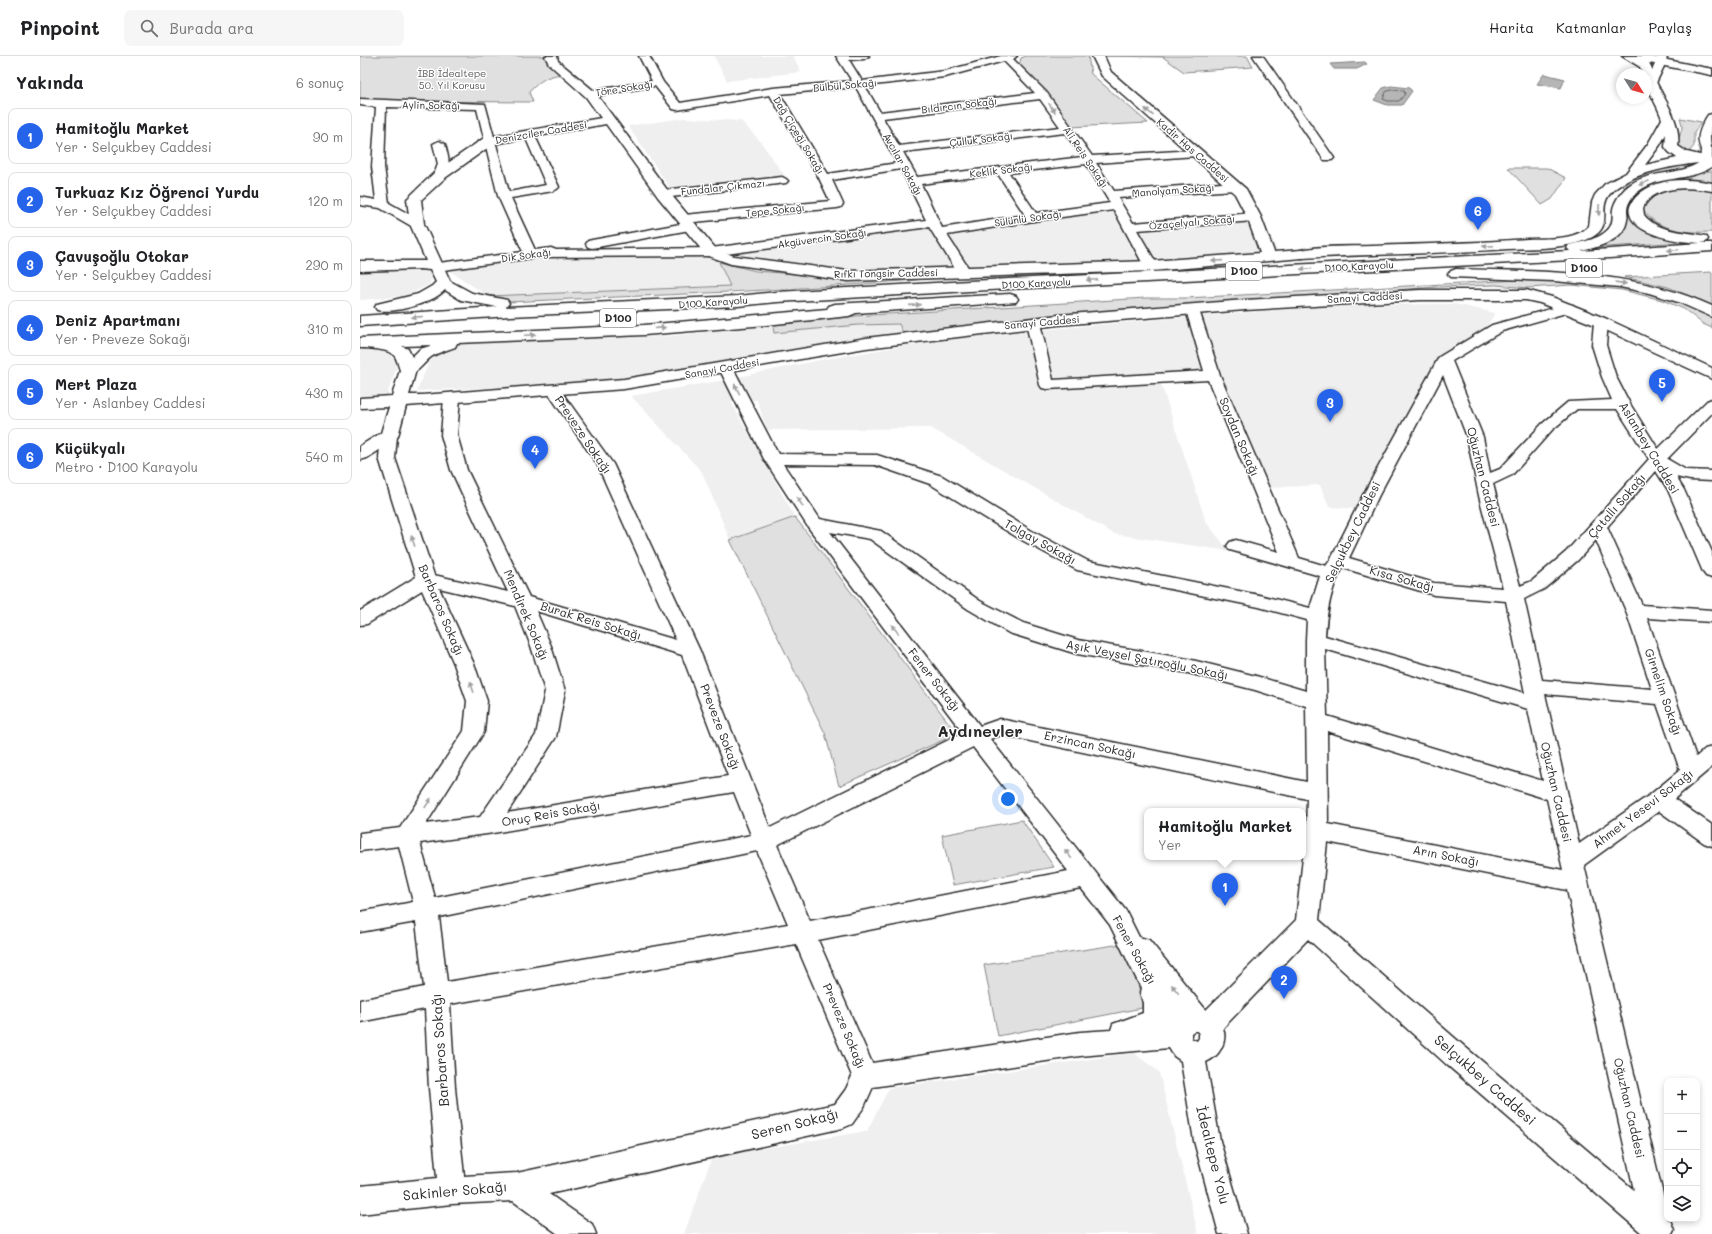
<!DOCTYPE html>
<html lang="tr">
<meta charset="utf-8">
<style>
:root{--surface:#fff;--page:#f6f6f6;--text:#202124;--muted:#757577;--line:#e0e0e0;--accent:#2563eb}
body{margin:0;font-family:Mali,sans-serif;background:var(--page);color:var(--text)}
.controls{position:absolute;right:12px;bottom:12px;display:grid;overflow:hidden;border-radius:8px;box-shadow:0 2px 6px #0003}
.controls button{width:36px;height:36px;display:grid;place-items:center;padding:0;border:0;border-bottom:1px solid var(--line);background:var(--surface);color:var(--text);font:20px sans-serif}
.compass{position:absolute;left:1256px;top:12px;width:36px;height:36px;border-radius:50%;background:var(--surface);box-shadow:0 2px 6px #0003;rotate:127deg}
.you{position:absolute;left:648px;top:743px;width:14px;height:14px;margin:-10px;border:3px solid #fff;border-radius:50%;background:#1a73e8;box-shadow:0 0 0 6px #1a73e833}
.badge{display:grid;place-items:center;width:26px;height:26px;border-radius:50%;background:var(--accent);color:#fff;font-size:13px;font-weight:700}
.pin{position:absolute;translate:-50% -33px;filter:drop-shadow(0 1px 2px #0008)}
.pin::after{content:'';position:absolute;top:21px;width:14px;height:12px;background:inherit;clip-path:polygon(0 0,100% 0,50% 100%)}
.popup{position:absolute;left:784px;top:752px;width:162px;height:52px;box-sizing:border-box;display:grid;place-content:center;border-radius:8px;background:var(--surface);filter:drop-shadow(0 1px 3px #0005);font-size:13px;white-space:nowrap;color:var(--muted)}
.popup b{font-size:15px;color:var(--text)}
.popup::after{content:'';position:absolute;left:50%;top:100%;margin-left:-8px;border:8px solid transparent;border-top-color:var(--surface)}
.list{margin:0;padding:0;list-style:none}
h2{display:flex;justify-content:space-between;align-items:center;height:52px;margin:0;padding:0 16px;font-size:17px}
h2 small{font-size:13px;font-weight:400;color:var(--muted)}
.list li{display:grid;grid-template-columns:26px 1fr auto;gap:12px;align-items:center;box-sizing:border-box;height:56px;margin:0 8px 8px;padding:0 8px;border:1px solid var(--line);border-radius:8px}
.list b{display:block;font-size:15px;white-space:nowrap}
.list p{margin:0;font-size:13px;white-space:nowrap;color:var(--muted)}
.list em{font-size:13px;font-style:normal;color:var(--muted)}
.icon{flex:none;width:22px;height:22px;fill:none;stroke:currentColor;stroke-width:2;stroke-linecap:round;stroke-linejoin:round}
.map{position:relative;flex:none;width:1352px;height:1178px;overflow:hidden}
header{display:flex;align-items:center;gap:24px;box-sizing:border-box;height:56px;padding:0 20px;background:var(--surface);border-bottom:1px solid var(--line)}
header strong{font-size:19px}
nav{display:flex;gap:22px;margin-inline-start:auto;font-size:14px}
.search{width:280px;height:36px;background:var(--page);display:flex;align-items:center;gap:10px;box-sizing:border-box;padding:0 14px;border-radius:8px;color:var(--muted);font-size:15px}
main{display:flex}
aside{flex:1;background:var(--surface)}
.map>svg:first-child{display:block}
.built{fill:#efefef}
.green{fill:#e0e0e0;stroke:#868686}
.water{fill:#b6b6b6;stroke:#7e7e7e}
.lines{fill:none;stroke-linecap:round;stroke-linejoin:round}
.shore{stroke:#636363;stroke-width:1}
.minor-casing{stroke:#2b2b2b;stroke-width:3}
.tertiary-casing{stroke:#2b2b2b;stroke-width:3}
.secondary-casing{stroke:#2b2b2b;stroke-width:3}
.primary-casing{stroke:#2b2b2b;stroke-width:3}
.trunk-casing{stroke:#2b2b2b;stroke-width:3}
.minor{fill:#fff;fill-rule:evenodd}
.tertiary{fill:#fff;fill-rule:evenodd}
.secondary{fill:#fff;fill-rule:evenodd}
.primary{fill:#fff;fill-rule:evenodd}
.trunk{fill:#fff;fill-rule:evenodd}
.oneway{fill:#a0a0a0}
.labels{text-anchor:middle;stroke-width:3;stroke-linejoin:round;paint-order:stroke}
.far-park-label{font-size:10px;fill:#585858;stroke:#fff}
.far-street-label{font-size:10px;fill:#2b2b2b;stroke:#fff}
.shield{fill:#fff;stroke:#6b6b6b;stroke-width:1}
.shield-label{font-size:11px;font-weight:bold;fill:#2b2b2b}
.street-label{font-size:12px;fill:#2b2b2b;stroke:#fff}
.near-street-label{font-size:14px;fill:#2b2b2b;stroke:#fff}
.district-label{font-size:16px;font-weight:bold;fill:#2b2b2b;stroke:#fff}
</style>
<header>
<strong>Pinpoint</strong>
<div class="search"><svg class="icon" aria-label="search" viewBox="0 0 24 24"><circle cx="10" cy="10" r="6"/><path d="M15 15l6 6"/></svg>Burada ara</div>
<nav><a>Harita</a><a>Katmanlar</a><a>Paylaş</a></nav>
</header>
<main>
<aside>
<h2>Yakında<small>6 sonuç</small></h2>
<ul class="list">
<li><span class="badge">1</span><div><b>Hamitoğlu Market</b><p>Yer · Selçukbey Caddesi</p></div><em>90 m</em></li>
<li><span class="badge">2</span><div><b>Turkuaz Kız Öğrenci Yurdu</b><p>Yer · Selçukbey Caddesi</p></div><em>120 m</em></li>
<li><span class="badge">3</span><div><b>Çavuşoğlu Otokar</b><p>Yer · Selçukbey Caddesi</p></div><em>290 m</em></li>
<li><span class="badge">4</span><div><b>Deniz Apartmanı</b><p>Yer · Preveze Sokağı</p></div><em>310 m</em></li>
<li><span class="badge">5</span><div><b>Mert Plaza</b><p>Yer · Aslanbey Caddesi</p></div><em>430 m</em></li>
<li><span class="badge">6</span><div><b>Küçükyalı</b><p>Metro · D100 Karayolu</p></div><em>540 m</em></li>
</ul>
</aside>
<div class="map">
<svg width="1352" height="1178" viewBox="0 0 1352 1178">
<rect width="100%" height="100%" fill="#fff"/>
<filter id="ink" filterUnits="userSpaceOnUse"><feTurbulence type="fractalNoise" baseFrequency=".025" numOctaves="2"/><feDisplacementMap in="SourceGraphic" scale="8" xChannelSelector="R" yChannelSelector="G"/><feConvolveMatrix kernelMatrix="1 2 1 2 8 2 1 2 1" color-interpolation-filters="sRGB"/></filter>
<g filter="url(#ink)">
<path class="built" d="M354 0H433L441 16 367 25Z
M324 62 381 65 400 85 427 123 312 135 268 70Z
M757 151 768 171 902 161 918 196 788 207 488 216 373 202 369 198 572 168 579 176Z
M347 200 359 206 370 230 128 240 84 211 169 201Z
M64 213 72 218 70 228 46 240 0 244V215Z
M1095 248 1135 257 1126 272 1077 304 1049 354 997 453 969 451 960 429 907 432 859 322 800 325 846 466 869 495 754 478 571 372 407 374 397 344 371 346 435 461 370 484 342 416 271 340 359 325 465 303 598 281 839 260 989 249Z
M539 268 543 277 242 326 57 335 69 306 86 292 112 286 311 280 413 269 414 277 498 269Z
M0 292H8L32 299 37 311 26 341 0 343Z
M774 997 799 1016 838 1178H324L352 1101 507 1075 529 1032Z"/>
<path class="green" d="M0 0H187L201 18C185 21 181 24 169 36L173 46 35 45 0 43Z
M666 0H728L731 18 788 67 710 71 688 38 659 10 661 2Z
M742 0H887L893 11 824 16 803 1Z
M1320 62 1341 66 1334 77V90L1329 96H1325C1313 87 1320 83 1322 72 1322 69 1321 65 1320 62Z
M1337 105 1335 110C1325 114 1318 114 1308 116 1292 120 1277 125 1263 131 1281 112 1312 110 1337 105Z
M1148 112H1187L1206 122 1192 143 1182 149Z
M1345 115H1352V127L1332 124H1303L1336 119Z
M1314 131 1352 133V176C1328 177 1296 175 1283 153 1288 137 1300 136 1314 131Z
M1264 155H1270L1277 164 1336 185 1233 192C1252 184 1268 179 1264 155Z
M359 206 396 215 447 219 502 223 578 222C435 235 291 239 148 246L128 240 370 230Z
M1352 216V249L1308 231 1264 221Z
M1157 224 1206 225 1254 229 1309 240 1352 261V272L1343 268 1324 253 1302 244 1262 234 1211 229 1168 232 1136 229 1077 231 732 256 543 277 539 268 498 269 414 277 413 269 495 260 786 242H826Z
M435 461 597 678 479 730 465 677 370 484Z
M662 764 694 811 593 829 582 779Z
M768 887 782 944V952L638 980 624 909Z"/>
<path class="water" d="M1005 6 1007 8 997 13H974L970 8Z
M1184 18 1205 23 1201 32 1177 28Z
M1031 30 1049 32 1052 35 1042 49H1027L1014 44 1023 32Z"/>
<g class="lines">
<path class="shore" d="M1032 34 1044 35 1045 38 1039 45H1028L1023 43 1026 36Z"/>
<g class="minor-casing">
<path id="minor" d="M279 0H289L303 26 320 47 413 32 492 25 476 0H509L504 3 489 4 502 25 585 15 641 0H657L653 3 687 37 732 100 836 94 842 97 836 100 736 107 754 135 875 126 879 128 881 130 879 132 875 134 758 142 773 167 894 157 898 158 900 161 898 164 894 165 777 174 798 210 796 213H786L784 210 754 154 680 164 587 179 611 216 609 219H599L569 171 351 200 179 201 76 215 71 214 69 211 71 208 163 196 138 140 117 53 26 51 24 111 29 147 61 165 63 168 61 171H53L20 152 0 149V141L16 144 12 111 16 51 0 49V43L125 48 149 136 186 129 164 78 165 76H173L199 131 197 133 193 135 151 142 175 194 191 192 196 194 351 192 566 164 541 113 472 124 483 148 481 151 477 152 324 167 320 166 318 163 320 160 324 159 470 145 459 122 410 39 317 54 313 53 295 30 230 41 226 40 225 38 226 36 230 35 292 25ZM644 5 675 37 520 56 505 30 585 21ZM496 31 537 107 468 118 420 38ZM680 43 700 71 539 90 523 62ZM705 77 722 101 557 121 543 96ZM726 108 750 147 676 157 649 117ZM638 118 665 159 582 172 561 128Z
M893 0H903L974 102 972 104H964Z
M1297 0H1307L1306 6 1295 29H1287L1286 27 1296 6Z
M79 85 85 88C88 101 92 110 84 121H76L74 119 78 108 73 88Z
M422 121 426 123 428 125 426 127 303 142 299 141 297 138 299 135 303 134Z
M331 166 335 167 337 170 335 173 232 192 228 191 226 188 228 185 232 184Z
M1208 248 1213 249 1215 252 1213 255 1142 275 1092 305 1123 381 1130 417 1140 413 1182 368 1208 346 1252 344 1242 321 1232 289 1234 266 1236 263 1241 262 1246 263 1248 266 1246 289 1256 321 1270 348 1298 393 1347 345 1352 343V357L1307 403 1326 414 1352 415V425L1330 424 1316 421 1324 434 1352 496V522L1346 520 1343 516 1308 434 1296 415 1247 471 1282 549 1352 554V566L1287 562 1336 701 1345 693 1352 691V711L1314 743 1352 769V790L1344 787 1299 755 1224 809 1307 1155V1163L1310 1164 1314 1174 1312 1178H1283L1086 1008 948 883 863 972C868 986 859 1001 846 1006L860 1085 887 1178H859L834 1085 821 1005 814 1000 809 992 720 1000 513 1031 504 1051 492 1068 483 1072 189 1138 232 1168 236 1178H198L153 1145 92 1148 0 1158V1130L77 1122 69 1032 65 953 0 966V944L64 931 56 866 0 876V856L53 846 39 790 0 795V777L40 772 104 675 107 645 94 608 62 534 7 568 0 569V555L56 521 19 402 21 380 23 377 29 375 35 377 37 380 35 402 74 519 148 536 91 414 81 379 84 342 87 339 92 337 97 339 100 342 97 379 107 414 169 541 316 584 237 408 186 334 188 331 193 330 198 331 253 408 340 595 410 772 603 677 448 471 404 403 359 312 361 309 366 308 371 309 373 312 418 398 517 399 523 401 582 420 672 475 728 505 899 539 950 552 960 520 870 494 867 490 870 486 876 484 919 496 848 324 687 333 682 332 680 329 666 267 668 264 673 263 678 264 680 267 693 324 844 315 826 254 828 251 833 250 838 251 860 319 939 502 966 510 971 503 1003 439 1079 301 1132 269ZM1083 319 1107 381 1119 440 1143 532 1074 527 989 502 1019 439ZM1217 353H1257L1289 403 1206 496 1172 525 1160 530 1133 428 1152 419 1192 374ZM423 408 515 409 570 428 660 483 717 514 899 551 947 564 946 584V635L896 620 828 603 718 584 663 567 620 545 521 475 460 463ZM470 476 510 483 608 553 649 577 717 598 828 617 895 634 946 650 947 726 640 663 620 670ZM1236 484 1266 555 1292 633 1182 624 1164 543 1184 533 1218 504ZM983 512 1074 539 1146 545 1165 637 965 580C966 560 971 529 983 512ZM79 532 155 550 171 590 185 635 176 679 120 761 66 768 124 676 127 645 114 608ZM176 555 322 599 368 720 147 757 196 681 205 635 191 590ZM965 593 1168 653 1183 725 967 660ZM1185 638 1297 648 1320 714 1291 738 1219 788ZM967 675 1187 743 1203 814 968 768ZM641 679 947 743 946 775 936 864 846 954 789 884 779 881 766 855 630 683ZM613 691 708 815 450 865 417 789ZM374 736 391 779 75 842 60 787 127 778ZM967 786 1207 834 1274 1134 1104 990 959 864ZM397 795 428 868 87 926 79 861ZM721 832 750 869 781 932 780 936 783 947V957L753 968 751 974 720 976 512 1007 458 884ZM436 888 492 1020 486 1033 475 1048 157 1117 104 1120 95 1032 90 948ZM834 975H837L839 978V982L837 985 831 982V977Z"/>
</g>
<g class="tertiary-casing">
<path id="tertiary" d="M185 0H197L198 5 234 35 308 135 356 193 374 200 488 215 791 205 900 197 887 161 875 138 742 20 732 0H744L751 16 886 133 901 161 914 196 942 194 947 195 949 198 947 201 942 202 791 215 488 225 371 208 346 199 298 141 246 68 133 88 85 122 61 144 64 168 91 227 88 230 83 232 78 230 70 214 60 213 0 215V205H66L50 168 47 143 75 116 124 82 241 62 226 41 189 8Z"/>
</g>
<g class="secondary-casing">
<path id="secondary" d="M1262 0H1288L1352 13V19L1289 7C1293 13 1294 21 1297 28 1307 48 1321 67 1318 90L1327 96 1344 100 1346 103 1344 106 1339 107C1313 110 1266 117 1249 139 1237 155 1256 172 1226 184 1202 193 1174 192 1148 193 1079 198 1011 198 942 202L937 201 935 198 937 195C961 189 988 191 1013 190 1064 188 1116 187 1168 183 1186 182 1215 185 1229 170L1232 146 1235 139 1245 128 1266 117 1288 88 1302 63C1297 47 1286 35 1286 18H1282L1280 11ZM1306 78 1305 91 1309 96 1317 102 1285 109 1300 89Z
M1060 234H1166L1192 241 1247 263 1352 312V323L1235 269 1180 247 1166 244H1060L885 254 698 269 506 292 264 333 46 350 38 380 35 384 7 402 0 404V390L21 377 29 351 0 352V342L32 340 40 314 42 310 48 309 54 310 56 314 49 339H62L264 323 506 282 698 259 885 244Z"/>
</g>
<g class="primary-casing">
<path id="primary" d="M1348 12 1352 13V19L1344 17 1342 15 1344 13Z
M1352 58 1350 82 1352 105 1347 104C1336 87 1336 80 1346 62L1348 59Z"/>
</g>
<g class="trunk-casing">
<path id="trunk" d="M1347 90 1352 92V111C1328 126 1300 119 1279 135 1273 139 1267 147 1267 155 1267 158 1268 161 1267 164 1264 185 1238 191 1221 195L1341 187C1322 186 1275 180 1270 158 1268 151 1272 146 1276 141 1295 121 1327 122 1352 127V135C1331 131 1294 128 1283 152L1284 159C1298 177 1326 175 1346 180L1348 183 1346 186 1341 187H1352V195L1249 202 610 235 417 246 378 250 150 260 0 270V260L137 251 101 244 85 234C73 247 34 258 17 254L15 251 17 248 58 238 72 230 78 224 83 222 88 224 112 237 147 244 149 247 146 251 378 240 417 236 610 225 1210 195 1207 192 1209 189C1222 186 1242 183 1250 171 1254 164 1252 159 1253 153 1255 144 1263 133 1271 128 1292 114 1319 120 1340 106L1341 94 1342 91Z
M1096 213C1183 216 1271 213 1352 250V261L1318 246 1289 237 1260 231 1194 225 1091 221 1088 218 1091 215Z
M650 238 656 240 658 243 656 246 496 257 489 260 406 269 284 279 97 287 95 291C87 294 77 297 71 301 61 309 56 321 42 318 38 312 38 304 34 299 29 293 7 292 0 292V282L284 269 467 253 469 250 475 248ZM73 289 60 293 52 301 48 293 42 290Z"/>
</g>
<use href="#minor" class="minor"/>
<use href="#tertiary" class="tertiary"/>
<use href="#secondary" class="secondary"/>
<use href="#primary" class="primary"/>
<use href="#trunk" class="trunk"/>
</g>
<defs><path id="oneway-solid" d="M-6-.8H1V-3.2L6.5 0L1 3.2V.8H-6Z"/></defs>
<g class="oneway">
<use href="#oneway-solid" transform="translate(692 52) rotate(55)"/>
<use href="#oneway-solid" transform="translate(789 56) rotate(-139)"/>
<use href="#oneway-solid" transform="translate(1284 127) rotate(158)"/>
<use href="#oneway-solid" transform="translate(1239 154) rotate(92)"/>
<use href="#oneway-solid" transform="translate(1128 190) rotate(177)"/>
<use href="#oneway-solid" transform="translate(1313 194) rotate(176)"/>
<use href="#oneway-solid" transform="translate(857 205) rotate(176)"/>
<use href="#oneway-solid" transform="translate(946 213) rotate(178)"/>
<use href="#oneway-solid" transform="translate(732 224) rotate(177)"/>
<use href="#oneway-solid" transform="translate(1261 227) rotate(8)"/>
<use href="#oneway-solid" transform="translate(555 249) rotate(-4)"/>
<use href="#oneway-solid" transform="translate(57 261) rotate(176)"/>
<use href="#oneway-solid" transform="translate(300 272) rotate(-5)"/>
<use href="#oneway-solid" transform="translate(170 279) rotate(-2)"/>
<use href="#oneway-solid" transform="translate(377 333) rotate(-117)"/>
<use href="#oneway-solid" transform="translate(440 446) rotate(-123)"/>
<use href="#oneway-solid" transform="translate(53 485) rotate(-108)"/>
<use href="#oneway-solid" transform="translate(535 573) rotate(-128)"/>
<use href="#oneway-solid" transform="translate(112 631) rotate(-109)"/>
<use href="#oneway-solid" transform="translate(68 747) rotate(-57)"/>
<use href="#oneway-solid" transform="translate(708 798) rotate(-128)"/>
<use href="#oneway-solid" transform="translate(815 933) rotate(-128)"/>
</g>
</g>
<g class="labels">
<g class="far-park-label">
<text x="92" y="21">İBB İdealtepe<tspan x="92" dy="12">50. Yıl Korusu</tspan></text>
</g>
<g class="far-street-label">
<text transform="translate(485 29) rotate(-5)" y="4">Bülbül Sokağı</text>
<text transform="translate(264 32) rotate(-9)" y="4">Töre Sokağı</text>
<text transform="translate(71 49) rotate(1)" y="4">Aylin Sokağı</text>
<text transform="translate(599 49) rotate(-7)" y="4">Bıldırcın Sokağı</text>
<text transform="translate(181 76) rotate(-10)" y="4">Denizciler Caddesi</text>
<text transform="translate(439 79) rotate(59)" y="4">Dağ Çiçeği Sokağı</text>
<text transform="translate(621 83) rotate(-7)" y="4">Çulluk Sokağı</text>
<text transform="translate(833 94) rotate(41)" y="4">Kadir Has Caddesi</text>
<text transform="translate(726 101) rotate(56)" y="4">Ali Reis Sokağı</text>
<text transform="translate(543 108) rotate(61)" y="4">Avcılar Sokağı</text>
<text transform="translate(641 114) rotate(-7)" y="4">Keklik Sokağı</text>
<text transform="translate(363 131) rotate(-6)" y="4">Fundalar Çıkmazı</text>
<text transform="translate(813 134) rotate(-4)" y="4">Manolyam Sokağı</text>
<text transform="translate(415 154) rotate(-6)" y="4">Tepe Sokağı</text>
<text transform="translate(668 162) rotate(-8)" y="4">Sülünlü Sokağı</text>
<text transform="translate(832 166) rotate(-5)" y="4">Özaçelyalı Sokağı</text>
<text transform="translate(462 182) rotate(-8)" y="4">Akgüvercin Sokağı</text>
<text transform="translate(166 199) rotate(-8)" y="4">Dik Sokağı</text>
<text transform="translate(999 210) rotate(-3)" y="4">D100 Karayolu</text>
<text transform="translate(526 217) rotate(-1)" y="4">Rıfkı Tongsir Caddesi</text>
<text transform="translate(676 227) rotate(-3)" y="4">D100 Karayolu</text>
<text transform="translate(1005 241) rotate(-3)" y="4">Sanayi Caddesi</text>
<text transform="translate(353 246) rotate(-4)" y="4">D100 Karayolu</text>
<text transform="translate(682 266) rotate(-5)" y="4">Sanayi Caddesi</text>
<text transform="translate(362 312) rotate(-10)" y="4">Sanayi Caddesi</text>
</g>
<g class="shield">
<rect x="1206" y="203" width="36" height="18" rx="3"/>
<rect x="866" y="206" width="36" height="18" rx="3"/>
<rect x="240" y="253" width="36" height="18" rx="3"/>
</g>
<g class="shield-label">
<text x="1224" y="216">D100</text>
<text x="884" y="219">D100</text>
<text x="258" y="266">D100</text>
</g>
<g class="street-label">
<text transform="translate(223 379) rotate(56)" y="4">Preveze Sokağı</text>
<text transform="translate(879 381) rotate(67)" y="4">Soydan Sokağı</text>
<text transform="translate(1289 392) rotate(59)" y="4">Aslanbey Caddesi</text>
<text transform="translate(1123 421) rotate(76)" y="4">Oğuzhan Caddesi</text>
<text transform="translate(1257 450) rotate(-49)" y="4">Çatallı Sokağı</text>
<text transform="translate(993 476) rotate(-64)" y="4">Selçukbey Caddesi</text>
<text transform="translate(680 486) rotate(29)" y="4">Tolgay Sokağı</text>
<text transform="translate(1042 523) rotate(16)" y="4">Kısa Sokağı</text>
<text transform="translate(81 554) rotate(67)" y="4">Barbaros Sokağı</text>
<text transform="translate(166 559) rotate(67)" y="4">Mendirek Sokağı</text>
<text transform="translate(231 565) rotate(17)" y="4">Burak Reis Sokağı</text>
<text transform="translate(787 604) rotate(11)" y="4">Aşık Veysel Şatıroğlu Sokağı</text>
<text transform="translate(574 624) rotate(52)" y="4">Fener Sokağı</text>
<text transform="translate(1303 636) rotate(71)" y="4">Girnelim Sokağı</text>
<text transform="translate(360 671) rotate(69)" y="4">Preveze Sokağı</text>
<text transform="translate(730 689) rotate(12)" y="4">Erzincan Sokağı</text>
<text transform="translate(1196 736) rotate(77)" y="4">Oğuzhan Caddesi</text>
<text transform="translate(1283 753) rotate(-37)" y="4">Ahmet Yesevi Sokağı</text>
<text transform="translate(191 758) rotate(-10)" y="4">Oruç Reis Sokağı</text>
<text transform="translate(1086 800) rotate(11)" y="4">Arın Sokağı</text>
<text transform="translate(774 894) rotate(61)" y="4">Fener Sokağı</text>
<text transform="translate(484 970) rotate(67)" y="4">Preveze Sokağı</text>
<text transform="translate(1269 1052) rotate(77)" y="4">Oğuzhan Caddesi</text>
</g>
<g class="near-street-label">
<text transform="translate(80 994) rotate(-94)" y="5">Barbaros Sokağı</text>
<text transform="translate(1125 1024) rotate(41)" y="5">Selçukbey Caddesi</text>
<text transform="translate(435 1068) rotate(-14)" y="5">Seren Sokağı</text>
<text transform="translate(853 1099) rotate(76)" y="5">İdealtepe Yolu</text>
<text transform="translate(95 1135) rotate(-5)" y="5">Sakinler Sokağı</text>
</g>
<g class="district-label">
<text x="620" y="681">Aydınevler</text>
</g>
</g>
</svg>
<div class="controls">
<button>+</button>
<button>−</button>
<button><svg class="icon" aria-label="locate" viewBox="0 0 24 24"><circle cx="12" cy="12" r="6"/><path d="M12 2v4M12 18v4M2 12h4M18 12h4"/></svg></button>
<button><svg class="icon" aria-label="layers" viewBox="0 0 24 24"><path d="M12 4l9 5-9 5-9-5zM3 14l9 5 9-5"/></svg></button>
</div>
<svg class="compass" viewBox="-18 -18 36 36"><path d="M0-13l5 13h-10z" fill="#e53935"/><path d="M0 13l5-13h-10z" fill="#757577"/></svg>
<div class="you"></div>
<div class="pin badge" style="left:865px;top:850px">1</div>
<div class="popup"><b>Hamitoğlu Market</b>Yer</div>
<div class="pin badge" style="left:924px;top:943px">2</div>
<div class="pin badge" style="left:970px;top:366px">3</div>
<div class="pin badge" style="left:175px;top:413px">4</div>
<div class="pin badge" style="left:1302px;top:346px">5</div>
<div class="pin badge" style="left:1118px;top:174px">6</div>
</div>
</main>
